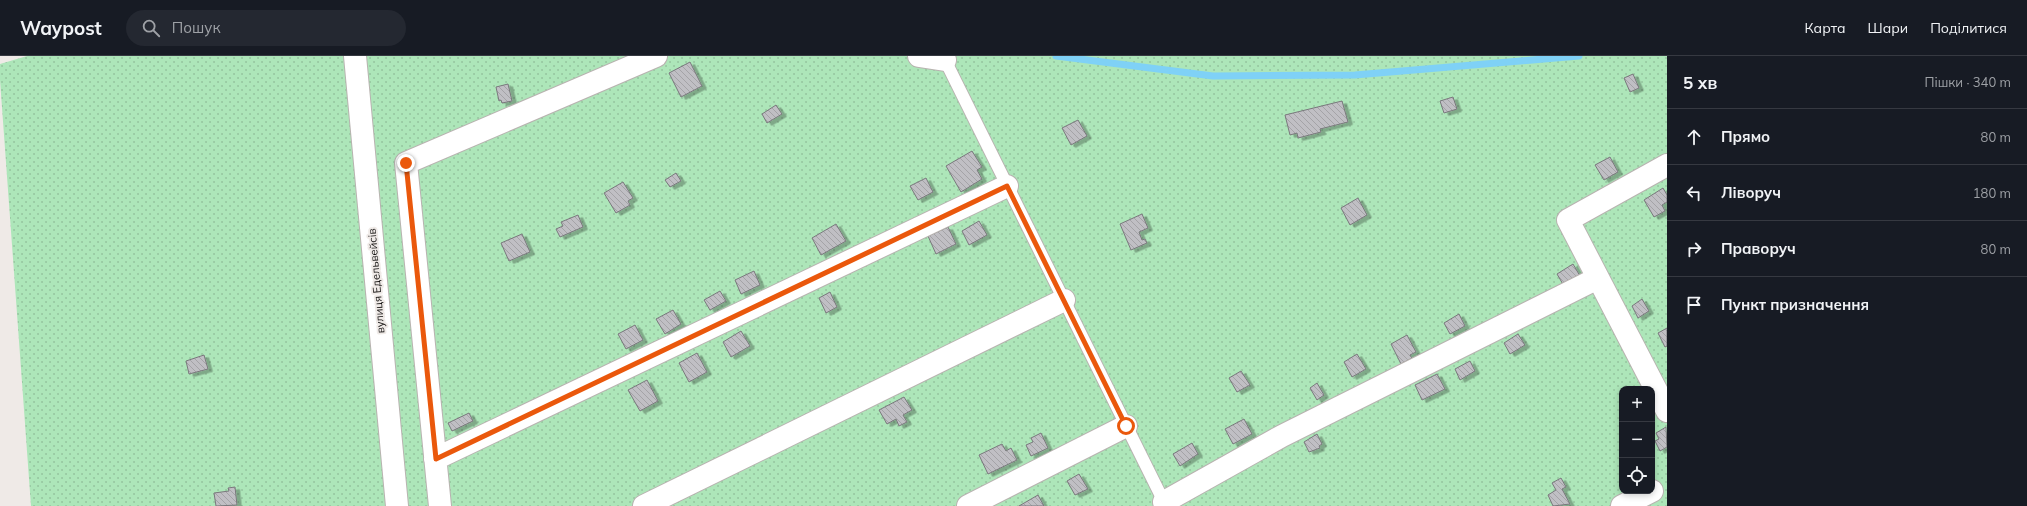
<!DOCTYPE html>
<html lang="uk">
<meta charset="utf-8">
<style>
:root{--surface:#171b24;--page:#242831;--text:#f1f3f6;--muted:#9ea1a6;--line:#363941}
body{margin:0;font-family:Mulish,sans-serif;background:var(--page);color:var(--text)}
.controls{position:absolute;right:12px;bottom:12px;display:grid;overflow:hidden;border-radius:8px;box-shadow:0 2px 6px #0003}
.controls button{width:36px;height:36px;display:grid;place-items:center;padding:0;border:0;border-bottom:1px solid var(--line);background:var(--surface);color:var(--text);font:20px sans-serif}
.stop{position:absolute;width:12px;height:12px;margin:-9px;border:3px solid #ea580c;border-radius:50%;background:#fff}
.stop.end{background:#ea580c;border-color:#fff;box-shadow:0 1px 4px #0008}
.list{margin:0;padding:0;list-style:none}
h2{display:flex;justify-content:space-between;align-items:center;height:52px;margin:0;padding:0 16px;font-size:17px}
h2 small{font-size:13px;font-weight:400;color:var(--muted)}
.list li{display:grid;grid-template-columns:26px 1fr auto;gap:12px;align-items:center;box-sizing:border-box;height:56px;padding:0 16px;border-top:1px solid var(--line)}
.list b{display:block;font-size:15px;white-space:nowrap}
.list em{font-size:13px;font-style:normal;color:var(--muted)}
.icon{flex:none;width:22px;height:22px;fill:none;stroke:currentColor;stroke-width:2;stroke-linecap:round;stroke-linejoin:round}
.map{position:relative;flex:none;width:1667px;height:450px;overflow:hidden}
header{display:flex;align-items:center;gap:24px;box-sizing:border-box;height:56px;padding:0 20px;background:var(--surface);border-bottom:1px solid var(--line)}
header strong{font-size:19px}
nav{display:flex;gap:22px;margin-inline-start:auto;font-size:14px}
.search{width:280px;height:36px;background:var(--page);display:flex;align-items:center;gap:10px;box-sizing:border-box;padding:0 14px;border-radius:22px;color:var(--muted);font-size:15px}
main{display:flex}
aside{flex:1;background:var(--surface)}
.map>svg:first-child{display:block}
.grass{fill:url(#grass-dots);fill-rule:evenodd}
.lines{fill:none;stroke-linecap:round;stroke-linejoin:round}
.stream{stroke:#7fd1f6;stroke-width:7}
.building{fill:url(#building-back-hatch);stroke:#79787c;filter:url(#shadow)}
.service-casing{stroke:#b8b3b0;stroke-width:14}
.minor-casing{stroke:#b8b3b0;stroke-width:24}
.service{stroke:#fff;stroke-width:12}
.minor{stroke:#fff;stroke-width:22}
.route{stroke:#ea580c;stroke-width:5}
.labels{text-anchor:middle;stroke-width:4;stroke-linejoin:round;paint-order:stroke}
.street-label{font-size:11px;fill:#110f0e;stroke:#efeae7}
</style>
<header>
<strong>Waypost</strong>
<div class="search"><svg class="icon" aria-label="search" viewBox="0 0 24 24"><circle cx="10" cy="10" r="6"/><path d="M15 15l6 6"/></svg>Пошук</div>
<nav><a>Карта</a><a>Шари</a><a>Поділитися</a></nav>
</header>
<main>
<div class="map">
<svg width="1667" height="450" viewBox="0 0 1667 450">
<defs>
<pattern id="grass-dots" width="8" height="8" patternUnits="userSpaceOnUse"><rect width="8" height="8" fill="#ade6b9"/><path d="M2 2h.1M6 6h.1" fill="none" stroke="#94c49e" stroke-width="1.8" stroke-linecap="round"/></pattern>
<pattern id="building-back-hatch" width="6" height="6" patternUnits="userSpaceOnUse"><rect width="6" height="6" fill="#c0bfc4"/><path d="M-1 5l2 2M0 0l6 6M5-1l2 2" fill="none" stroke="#a4a3a7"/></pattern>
<filter id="shadow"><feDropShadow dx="4.5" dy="2.5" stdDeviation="0" flood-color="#0004"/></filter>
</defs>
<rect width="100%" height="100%" fill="#efeae7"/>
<path class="grass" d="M27 0H1667V450H31L0 24V8ZM1622 333H1652V435H1622Z"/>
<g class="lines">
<path class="stream" d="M1056 0 1213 20 1355 19 1579 0"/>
</g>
<path class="building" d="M690 6 702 30 681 41 669 17Z
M1633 18 1639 32 1630 36 1624 22Z
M508 28 512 45 502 47 501 44 499 45 496 31Z
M1453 41 1457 53 1444 57 1440 45Z
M1342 45 1348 66 1320 73 1321 76 1298 82 1297 77 1290 79 1285 59Z
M776 49 782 58 767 67 762 58Z
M1078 64 1087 80 1071 89 1062 72Z
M972 95 982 111 977 114 982 123 961 136 946 110Z
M1610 101 1618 116 1604 124 1595 109Z
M676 117 681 125 670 131 665 124Z
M926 122 933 136 918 144 910 130Z
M623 126 633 142 628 145 630 149 616 157 604 137Z
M1663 132 1667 139V146L1662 149 1665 155 1654 161 1644 144Z
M1358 142 1367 159 1350 169 1341 152Z
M1142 158 1148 172 1139 176 1142 184 1145 183 1147 187 1131 194 1120 168Z
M578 159 583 171 560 181 556 173 563 170 561 166Z
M979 165 987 179 969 189 962 175Z
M836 168 846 185 821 199 812 182Z
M948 171 956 188 936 198 928 180Z
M522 178 530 196 509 205 501 187Z
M1573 208 1580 220 1564 230 1557 218Z
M754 215 760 229 741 238 735 224Z
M720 235 726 245 710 254 704 244Z
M830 236 837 251 826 257 819 242Z
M1642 243 1649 255 1638 262 1632 250Z
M673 254 681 268 665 278 656 263Z
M1459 258 1465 270 1450 278 1444 267Z
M635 269 643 284 626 293 618 278Z
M1667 272V290L1665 291 1658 277Z
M741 275 750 290 731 301 723 286Z
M1518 278 1525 289 1510 298 1504 287Z
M1407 279 1416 296 1410 299 1412 302 1401 308 1391 288Z
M697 297 707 316 689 326 679 307Z
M1357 298 1366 313 1352 321 1344 306Z
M204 299 208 313 189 318 186 305Z
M1470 305 1475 315 1460 324 1455 313Z
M1241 315 1250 329 1237 336 1229 322Z
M1437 318 1445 333 1422 344 1415 329Z
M647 324 658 345 640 355 628 334Z
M1317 327 1324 339 1317 344 1310 332Z
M904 341 912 354 903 359 907 366 899 370 896 363 887 368 879 354Z
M469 357 473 365 452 375 448 367Z
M1244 363 1252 378 1233 388 1225 373Z
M1666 371 1667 391 1660 395 1655 385 1659 383 1656 377Z
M1041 377 1048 392 1031 400 1026 389 1033 386 1031 382Z
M1317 378 1322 388 1319 390 1320 392 1309 396 1304 386Z
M1192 387 1198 398 1180 410 1173 398Z
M1002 388 1006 395 1011 392 1017 404 988 418 979 399Z
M1079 418 1088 433 1075 439 1067 425Z
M1561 422 1566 431 1562 433 1570 448 1553 450 1548 439 1556 434 1552 427Z
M235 431 237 449 216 450 214 437 229 435 228 432Z
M1038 439 1044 450H1019Z"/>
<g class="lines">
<g class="service-casing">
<path id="service" d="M945 4 1166 450"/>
</g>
<g class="minor-casing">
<path id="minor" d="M355 0 397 450
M919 0 945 4
M1667 109 1568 164 1667 355
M435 403 1007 130
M1164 446 1282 380 1598 222
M440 450 406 107 656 0
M644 450 1064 244
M968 450 1126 370
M1622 450 1652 435"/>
</g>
<use href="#service" class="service"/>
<use href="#minor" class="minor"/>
</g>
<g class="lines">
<path class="route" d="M406 107 436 403 1007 130 1126 370"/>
</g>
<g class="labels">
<g class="street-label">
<text transform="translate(376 225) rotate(-95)" y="4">вулиця Едельвейсів</text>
</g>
</g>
</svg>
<div class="controls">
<button>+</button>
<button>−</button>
<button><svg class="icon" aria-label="locate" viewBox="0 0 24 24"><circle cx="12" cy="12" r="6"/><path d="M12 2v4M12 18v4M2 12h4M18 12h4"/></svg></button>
</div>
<div class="stop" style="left:1126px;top:370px"></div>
<div class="stop end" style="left:406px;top:107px"></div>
</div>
<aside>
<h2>5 хв<small>Пішки · 340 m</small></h2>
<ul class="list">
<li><svg class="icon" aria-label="ahead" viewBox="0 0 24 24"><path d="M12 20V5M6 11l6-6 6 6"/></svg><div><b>Прямо</b></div><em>80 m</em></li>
<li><svg class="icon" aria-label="left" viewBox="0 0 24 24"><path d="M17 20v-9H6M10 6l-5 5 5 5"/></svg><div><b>Ліворуч</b></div><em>180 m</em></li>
<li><svg class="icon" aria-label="right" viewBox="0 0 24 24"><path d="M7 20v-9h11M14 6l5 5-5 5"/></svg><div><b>Праворуч</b></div><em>80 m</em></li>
<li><svg class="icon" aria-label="arrive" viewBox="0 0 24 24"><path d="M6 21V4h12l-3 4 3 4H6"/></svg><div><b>Пункт призначення</b></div></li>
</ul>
</aside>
</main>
